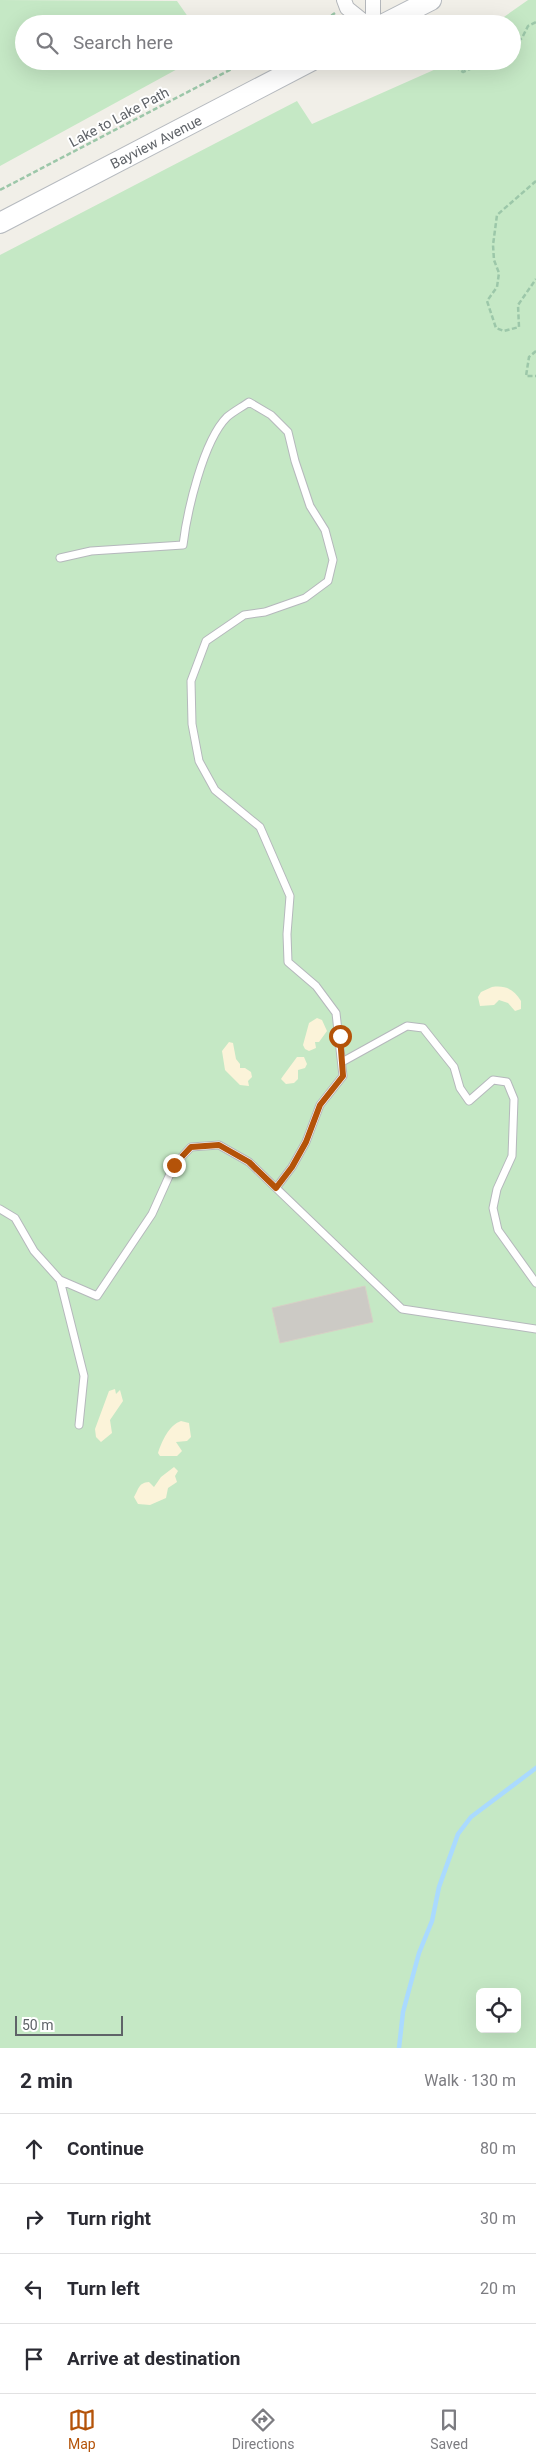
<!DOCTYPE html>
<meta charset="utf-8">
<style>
:root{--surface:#fff;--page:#f2f2f3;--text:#2b2b33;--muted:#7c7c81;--line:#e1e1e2;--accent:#b45309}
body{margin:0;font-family:Roboto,sans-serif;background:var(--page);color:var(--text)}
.controls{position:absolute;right:15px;bottom:15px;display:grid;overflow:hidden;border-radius:8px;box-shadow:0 5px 20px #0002}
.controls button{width:45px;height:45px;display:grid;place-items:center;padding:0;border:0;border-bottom:1px solid var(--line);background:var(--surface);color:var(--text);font:25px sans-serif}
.scale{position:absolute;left:15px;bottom:12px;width:108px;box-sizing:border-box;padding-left:5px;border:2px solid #5f6368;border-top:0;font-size:14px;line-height:18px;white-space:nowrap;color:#5f6368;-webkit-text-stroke:4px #fff;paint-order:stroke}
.stop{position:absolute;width:15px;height:15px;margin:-11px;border:4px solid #b45309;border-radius:50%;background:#fff}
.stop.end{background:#b45309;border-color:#fff;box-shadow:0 1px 5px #0008}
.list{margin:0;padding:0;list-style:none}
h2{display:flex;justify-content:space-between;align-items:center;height:65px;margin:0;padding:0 20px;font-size:21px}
h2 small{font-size:16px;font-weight:400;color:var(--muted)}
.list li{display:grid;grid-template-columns:32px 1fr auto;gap:15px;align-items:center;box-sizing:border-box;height:70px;padding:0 20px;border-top:1px solid var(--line)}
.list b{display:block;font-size:19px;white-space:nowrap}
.list em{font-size:16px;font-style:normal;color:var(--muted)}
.icon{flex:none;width:28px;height:28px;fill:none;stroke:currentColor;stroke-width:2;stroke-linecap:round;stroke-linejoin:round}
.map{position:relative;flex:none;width:536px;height:2048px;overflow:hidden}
.search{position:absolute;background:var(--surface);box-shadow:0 5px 20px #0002;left:15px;right:15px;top:15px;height:55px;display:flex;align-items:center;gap:12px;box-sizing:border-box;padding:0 18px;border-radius:28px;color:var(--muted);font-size:19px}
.sheet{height:345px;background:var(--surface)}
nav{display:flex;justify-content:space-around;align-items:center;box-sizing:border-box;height:70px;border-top:1px solid var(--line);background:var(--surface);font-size:14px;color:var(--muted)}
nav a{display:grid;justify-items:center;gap:2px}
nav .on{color:var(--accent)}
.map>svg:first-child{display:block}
.green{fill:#c5e8c5;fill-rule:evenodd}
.sand{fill:#fbf3d9}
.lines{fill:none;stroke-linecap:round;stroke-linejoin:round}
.stream{stroke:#aadaff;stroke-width:4.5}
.building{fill:#cccac5;stroke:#d6d1c6}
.service-casing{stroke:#b5b8bc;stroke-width:9}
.minor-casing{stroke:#b5b8bc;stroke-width:16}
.secondary-casing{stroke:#b6babf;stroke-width:22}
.path{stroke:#9cc7a9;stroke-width:2.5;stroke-dasharray:5 2.5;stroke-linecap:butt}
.service{stroke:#fff;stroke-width:7}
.minor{stroke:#fff;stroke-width:14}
.secondary{stroke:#fff;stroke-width:20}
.route{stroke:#b45309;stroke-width:6}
.labels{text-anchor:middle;stroke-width:4;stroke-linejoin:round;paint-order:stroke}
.street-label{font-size:14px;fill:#5f6368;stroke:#fff}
</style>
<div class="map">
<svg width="536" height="2048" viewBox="0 0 536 2048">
<rect width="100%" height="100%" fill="#f1efe8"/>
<path class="green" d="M0 0 177 1 193 24H24V61H192L0 166Z
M528 0H536V2048H0V255L297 101 312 124 454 61H512V24H494ZM480 1992H517V2029H480Z"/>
<path class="sand" d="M492 987C505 985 514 989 521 1001V1009L515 1011 508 1003 499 1000 494 1005 480 1006 478 997 481 992Z
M317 1018 322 1020 327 1031 319 1042H315L316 1048 309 1051 305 1049 303 1045 309 1023Z
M229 1042 233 1043 236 1059 240 1064V1068H245L251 1072 252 1077 248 1081 249 1086 240 1085 225 1070 222 1051Z
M297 1057H304L307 1064 305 1068 298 1070V1079L294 1083 286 1084 281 1079 283 1076Z
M115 1389 116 1394 120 1390 123 1401 110 1420 112 1433 101 1442 96 1437 95 1429 109 1391Z
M181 1421 189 1423 191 1437 187 1441 176 1442 182 1451 177 1456H160L158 1453C162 1441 169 1425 181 1421Z
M174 1467 178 1471 175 1476 177 1482 168 1488 166 1498 150 1505 138 1504 134 1497C139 1489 138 1483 149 1482L154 1487 161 1477Z"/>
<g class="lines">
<path class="stream" d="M399 2048 403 2012 419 1953 432 1921 439 1887 458 1834 471 1817 536 1768"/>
</g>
<path class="building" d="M365 1286 373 1322 280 1343 272 1308Z"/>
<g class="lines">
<g class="service-casing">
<path id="service" d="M60 558 91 551 183 545C187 512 203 441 227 417 234 411 242 407 249 402L271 415 288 432 295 461 310 506 325 530 333 560 328 581 305 598 265 612 244 615 206 641 191 681 192 724 199 761 215 790 260 827 290 896 287 934 288 962 316 986 336 1013 343 1076 320 1105 306 1142 292 1167 276 1188
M342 1062 407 1026 423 1028 454 1067 460 1088 469 1101 493 1080 507 1082 514 1099 512 1156 497 1189 493 1208 498 1230 536 1283
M0 1209 15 1218 34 1251 60 1280 97 1296 152 1214 174 1165 191 1147 219 1145 249 1162 402 1309 536 1329
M60 1280 84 1376 79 1425"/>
</g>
<g class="minor-casing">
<path id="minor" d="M344 0 347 8 367 24
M373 0V24"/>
</g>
<g class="secondary-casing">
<path id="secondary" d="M384 24 431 0
M0 223 311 61"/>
</g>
<path class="path" d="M319 24 335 13
M512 46 522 38 528 26 536 22
M452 61V65L463 72 488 61
M536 181 497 215 493 245 494 260 499 273 497 287 487 301 496 328 504 331 519 327 518 305 536 279
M0 190 247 61
M536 351 529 357 526 376H536"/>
<use href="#service" class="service"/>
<use href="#minor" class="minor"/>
<use href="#secondary" class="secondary"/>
</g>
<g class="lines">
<path class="route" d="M174 1165 191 1147 219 1145 249 1162 276 1188 292 1167 306 1142 320 1105 343 1076 340 1036"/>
</g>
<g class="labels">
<g class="street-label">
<text transform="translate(119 117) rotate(-28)" y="5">Lake to Lake Path</text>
<text transform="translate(156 142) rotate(-27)" y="5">Bayview Avenue</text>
</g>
</g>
</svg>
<div class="controls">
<button><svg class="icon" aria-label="locate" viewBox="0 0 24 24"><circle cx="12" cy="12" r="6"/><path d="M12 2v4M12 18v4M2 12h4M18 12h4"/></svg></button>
</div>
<div class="scale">50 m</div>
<div class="stop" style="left:340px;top:1036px"></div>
<div class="stop end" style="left:174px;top:1165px"></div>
<div class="search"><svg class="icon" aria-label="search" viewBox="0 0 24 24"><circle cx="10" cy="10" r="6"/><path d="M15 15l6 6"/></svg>Search here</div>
</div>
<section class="sheet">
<h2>2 min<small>Walk · 130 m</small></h2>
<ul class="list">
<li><svg class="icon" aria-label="ahead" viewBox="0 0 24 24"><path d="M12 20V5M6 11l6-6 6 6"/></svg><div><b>Continue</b></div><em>80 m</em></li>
<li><svg class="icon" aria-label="right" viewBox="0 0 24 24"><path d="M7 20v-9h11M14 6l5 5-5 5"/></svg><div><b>Turn right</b></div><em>30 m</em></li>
<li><svg class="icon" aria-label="left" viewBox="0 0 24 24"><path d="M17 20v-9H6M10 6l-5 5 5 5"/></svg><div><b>Turn left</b></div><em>20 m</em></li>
<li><svg class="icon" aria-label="arrive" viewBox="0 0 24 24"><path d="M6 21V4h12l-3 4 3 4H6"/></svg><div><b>Arrive at destination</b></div></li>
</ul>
</section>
<nav>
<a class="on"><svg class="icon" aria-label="map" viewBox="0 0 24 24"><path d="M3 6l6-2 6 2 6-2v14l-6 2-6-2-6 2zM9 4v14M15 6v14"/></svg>Map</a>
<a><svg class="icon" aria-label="directions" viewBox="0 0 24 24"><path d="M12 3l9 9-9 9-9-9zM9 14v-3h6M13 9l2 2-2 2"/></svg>Directions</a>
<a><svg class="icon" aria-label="saved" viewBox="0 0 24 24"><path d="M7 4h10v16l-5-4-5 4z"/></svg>Saved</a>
</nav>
